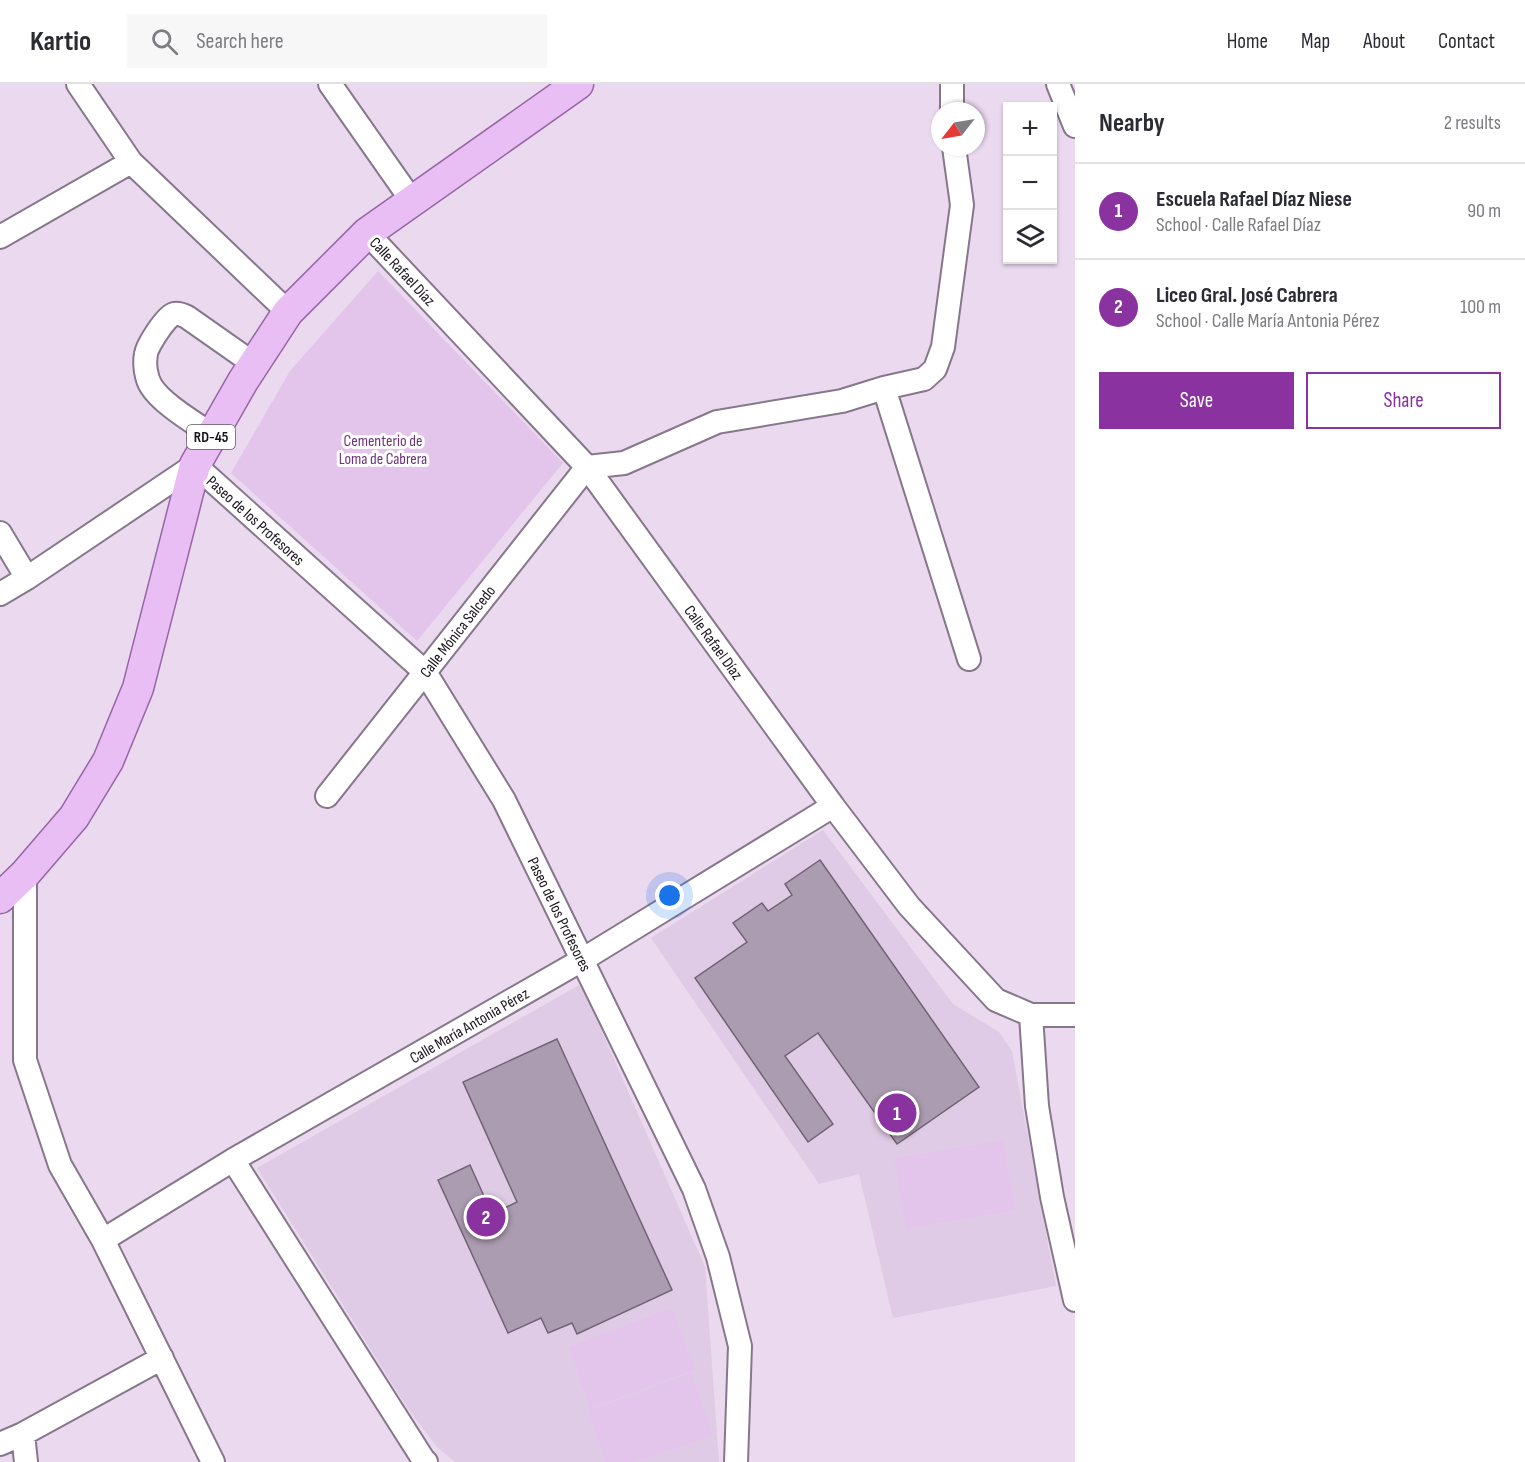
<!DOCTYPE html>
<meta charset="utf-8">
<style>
:root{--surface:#fff;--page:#f7f7f7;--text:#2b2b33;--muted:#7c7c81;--line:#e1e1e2;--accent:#8a33a0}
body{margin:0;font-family:"Sofia Sans Condensed",sans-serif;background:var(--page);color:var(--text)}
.controls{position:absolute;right:18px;top:18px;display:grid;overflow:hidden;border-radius:0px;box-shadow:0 2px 4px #0004}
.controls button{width:54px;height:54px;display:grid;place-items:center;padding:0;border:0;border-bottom:2px solid var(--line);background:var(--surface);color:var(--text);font:30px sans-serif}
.compass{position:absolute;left:931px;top:18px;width:54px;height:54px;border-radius:50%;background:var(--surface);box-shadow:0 2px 4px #0004;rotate:239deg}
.you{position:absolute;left:670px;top:812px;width:21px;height:21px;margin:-15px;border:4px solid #fff;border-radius:50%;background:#1a73e8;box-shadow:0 0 0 9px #1a73e833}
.badge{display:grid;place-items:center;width:39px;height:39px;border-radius:50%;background:var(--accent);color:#fff;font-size:20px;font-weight:700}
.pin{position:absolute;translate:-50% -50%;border:3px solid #fff;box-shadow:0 2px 6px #0006}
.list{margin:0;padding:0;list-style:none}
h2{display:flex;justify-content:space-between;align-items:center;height:78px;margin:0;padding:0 24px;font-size:26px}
h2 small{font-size:20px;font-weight:400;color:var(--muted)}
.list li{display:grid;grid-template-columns:39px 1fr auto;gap:18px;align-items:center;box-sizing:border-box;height:96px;padding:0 24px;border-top:2px solid var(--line)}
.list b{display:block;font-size:22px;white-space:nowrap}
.list p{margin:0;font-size:20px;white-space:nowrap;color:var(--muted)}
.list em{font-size:20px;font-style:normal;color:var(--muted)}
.actions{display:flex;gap:12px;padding:18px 24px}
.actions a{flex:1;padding:14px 0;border:2px solid var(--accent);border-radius:0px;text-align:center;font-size:21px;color:var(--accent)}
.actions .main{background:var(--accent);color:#fff}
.icon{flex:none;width:33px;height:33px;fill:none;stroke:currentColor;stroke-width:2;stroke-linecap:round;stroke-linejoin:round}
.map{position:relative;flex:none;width:1075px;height:1378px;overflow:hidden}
header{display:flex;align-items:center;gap:36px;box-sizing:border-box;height:84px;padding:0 30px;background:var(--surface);border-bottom:2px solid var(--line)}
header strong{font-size:28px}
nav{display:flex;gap:33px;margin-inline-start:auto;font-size:21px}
.search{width:420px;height:54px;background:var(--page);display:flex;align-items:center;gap:15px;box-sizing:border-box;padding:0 21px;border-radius:0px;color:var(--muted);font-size:22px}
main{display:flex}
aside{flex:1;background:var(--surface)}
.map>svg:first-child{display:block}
.built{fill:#e0cbe6}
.green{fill:#e3c5eb}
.building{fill:#ac9cb1;stroke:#716275;stroke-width:1.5}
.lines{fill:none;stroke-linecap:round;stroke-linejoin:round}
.minor-casing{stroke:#86778a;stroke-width:26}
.major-casing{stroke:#9666a4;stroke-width:33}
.minor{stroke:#fff;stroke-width:22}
.major{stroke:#e9bef4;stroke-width:30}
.labels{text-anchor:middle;stroke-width:6;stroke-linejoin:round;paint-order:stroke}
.shield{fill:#fff;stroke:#5e5a5f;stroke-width:1.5}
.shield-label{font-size:15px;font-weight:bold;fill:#19131b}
.street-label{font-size:16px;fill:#19131b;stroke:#fff}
.park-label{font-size:16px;fill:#6c337a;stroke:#fff}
</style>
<header>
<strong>Kartio</strong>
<div class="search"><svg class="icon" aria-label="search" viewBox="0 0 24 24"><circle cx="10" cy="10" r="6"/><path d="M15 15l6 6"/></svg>Search here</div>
<nav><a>Home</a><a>Map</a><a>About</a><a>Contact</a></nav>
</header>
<main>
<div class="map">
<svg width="1075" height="1378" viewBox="0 0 1075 1378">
<rect width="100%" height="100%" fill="#ead9ef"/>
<path class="built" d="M823 746 953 920 999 948 1012 967 1056 1202 893 1234 859 1090 819 1100 651 854Z
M581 900 705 1183 719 1378H455L437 1363 408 1325 257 1084Z"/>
<path class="green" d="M378 187 563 379 417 557 231 389 290 287Z
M1003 1056 1015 1126 906 1144 894 1074Z
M672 1224 695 1285 591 1325 568 1263Z
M691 1289 713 1351 636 1378H606L588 1327Z"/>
<path class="building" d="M820 776 979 1003 897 1060 818 949 785 972 833 1040 808 1058 695 894 747 858 733 839 762 819 768 827 792 811 785 800Z
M557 955 672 1206 577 1250 572 1239 548 1249 541 1234 508 1249 438 1096 470 1081 492 1130 517 1118 463 998Z"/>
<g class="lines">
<g class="minor-casing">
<path id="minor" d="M78 0 131 78 288 228
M330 0 412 117
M952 0V27
M1058 0 1075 42
M367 149 587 383 833 722 909 822 996 916 1031 931H1075
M0 153 131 78
M884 304 969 575
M212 351C195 339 162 320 151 302 146 294 144 280 146 270 147 262 166 232 174 230 179 229 183 231 187 233L254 280
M0 449 27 494
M0 510 27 494 195 381 425 588 504 716 694 1105 718 1173 740 1262 736 1378
M327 712 587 383 624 379 717 338 842 317 884 304 924 295 935 285 943 263 962 121 954 63
M25 790V976L60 1081 103 1156 213 1378
M1031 931 1037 1022 1052 1113 1075 1216
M233 1076 423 1375 426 1378
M103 1156 233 1076 582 876 833 722
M23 1350 26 1378
M0 1360 23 1350 162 1274"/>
</g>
<g class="major-casing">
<path id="major" d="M0 814 25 790 74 733 108 677 138 604 195 381 243 297 288 228 367 149 578 0"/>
</g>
<use href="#minor" class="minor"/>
<use href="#major" class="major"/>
</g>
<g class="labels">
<rect class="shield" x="187" y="341" width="48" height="24" rx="4.5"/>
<g class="shield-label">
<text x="211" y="358">RD-45</text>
</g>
<g class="street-label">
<text transform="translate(403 187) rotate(47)" y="6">Calle Rafael Díaz</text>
<text transform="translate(256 436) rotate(42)" y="6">Paseo de los Profesores</text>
<text transform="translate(457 547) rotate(-52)" y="6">Calle Mónica Salcedo</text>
<text transform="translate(714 558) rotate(54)" y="6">Calle Rafael Díaz</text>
<text transform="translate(560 830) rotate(64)" y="6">Paseo de los Profesores</text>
<text transform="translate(469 941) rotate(-30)" y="6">Calle María Antonia Pérez</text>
</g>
<g class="park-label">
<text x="383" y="362">Cementerio de<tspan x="383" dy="18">Loma de Cabrera</tspan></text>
</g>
</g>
</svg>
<div class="controls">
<button>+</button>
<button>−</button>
<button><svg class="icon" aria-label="layers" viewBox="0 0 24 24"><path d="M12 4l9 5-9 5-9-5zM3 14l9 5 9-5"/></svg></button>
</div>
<svg class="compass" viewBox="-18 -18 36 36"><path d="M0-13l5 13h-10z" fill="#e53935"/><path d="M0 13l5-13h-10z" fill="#7c7c81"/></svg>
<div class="you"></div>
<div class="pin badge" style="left:897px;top:1029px">1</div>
<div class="pin badge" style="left:486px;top:1133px">2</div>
</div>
<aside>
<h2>Nearby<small>2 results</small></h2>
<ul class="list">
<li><span class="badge">1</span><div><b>Escuela Rafael Díaz Niese</b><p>School · Calle Rafael Díaz</p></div><em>90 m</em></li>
<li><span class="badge">2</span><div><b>Liceo Gral. José Cabrera</b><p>School · Calle María Antonia Pérez</p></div><em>100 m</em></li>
</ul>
<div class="actions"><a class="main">Save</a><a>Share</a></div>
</aside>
</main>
